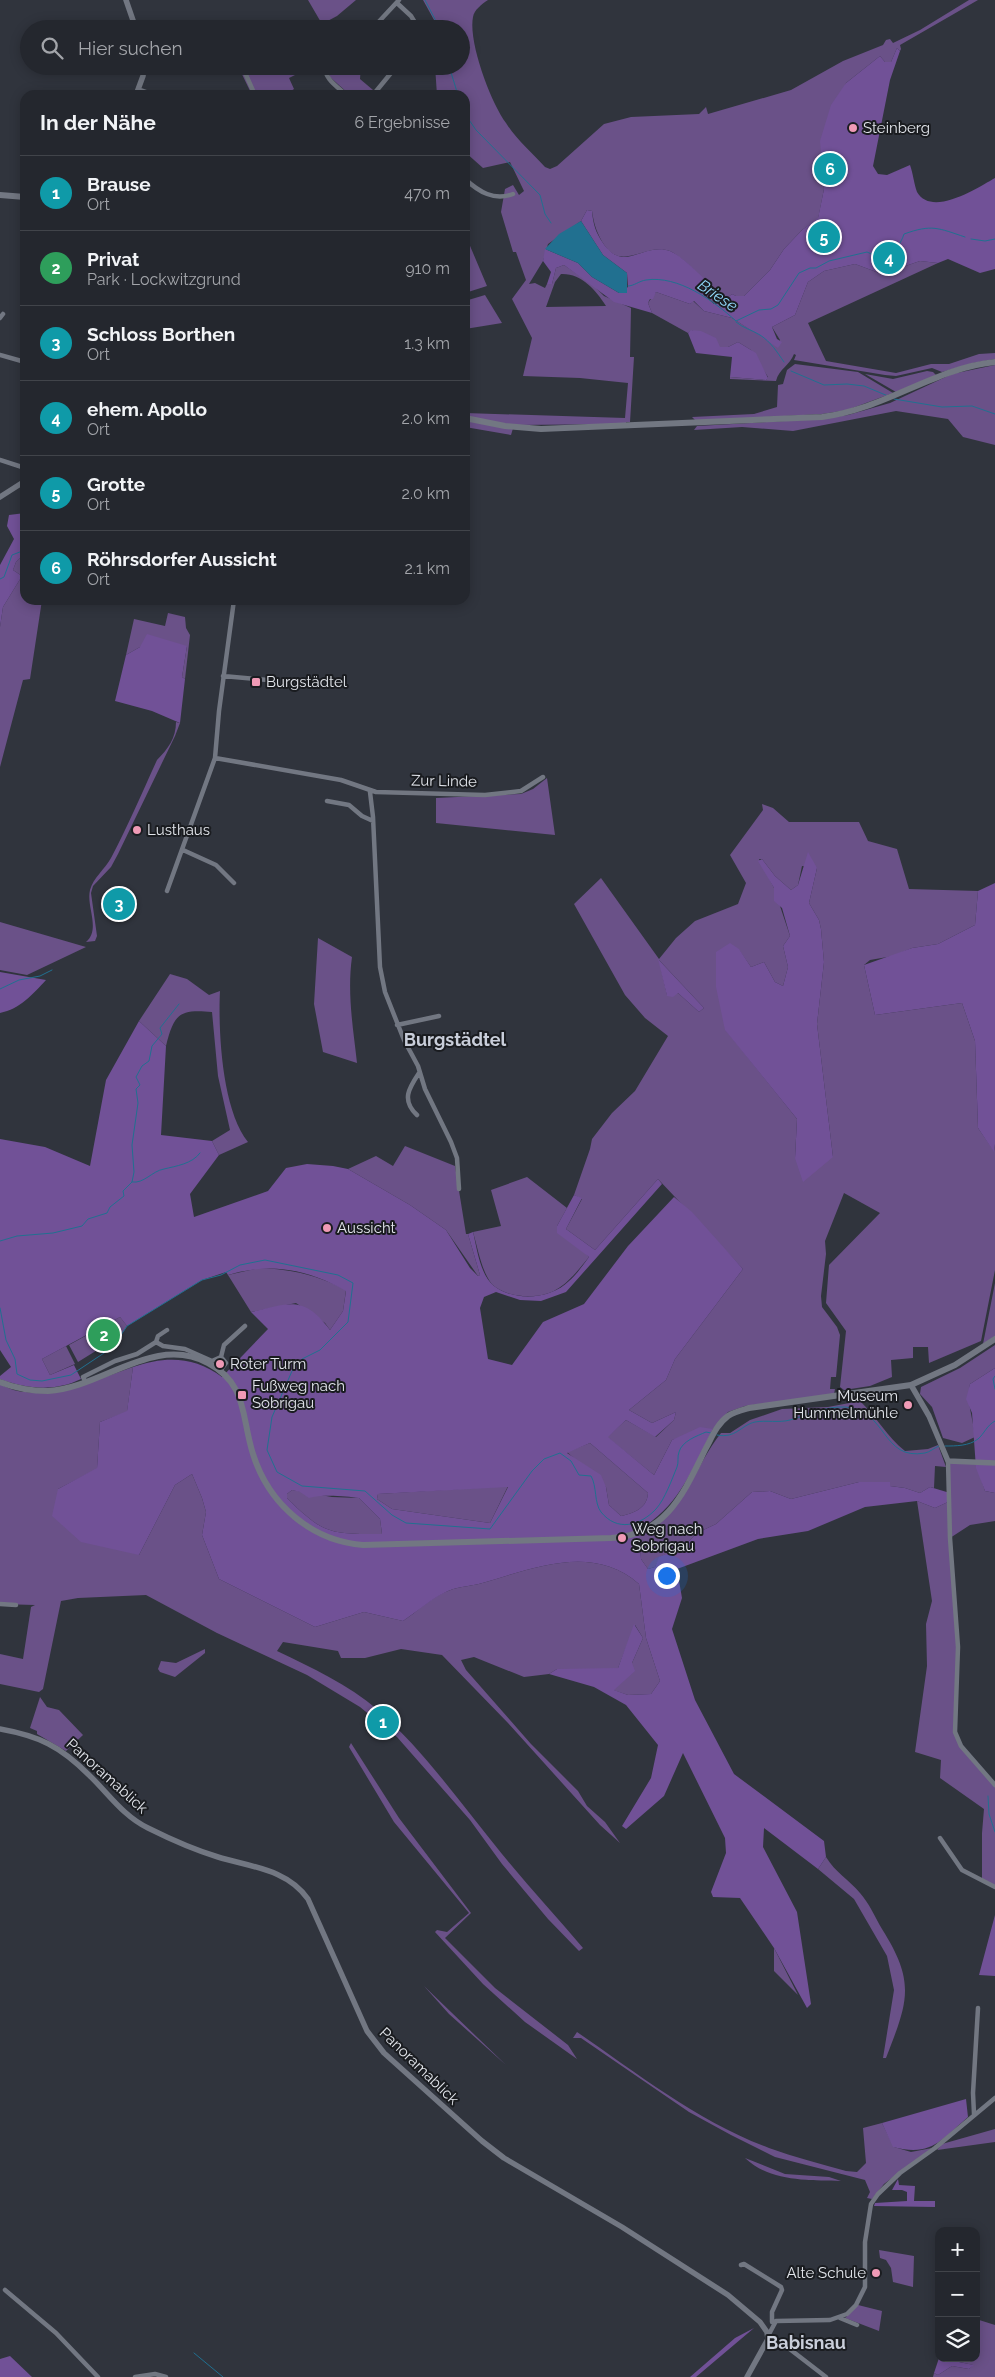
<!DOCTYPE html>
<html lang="de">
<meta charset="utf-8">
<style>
:root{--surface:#24272e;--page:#2c2f36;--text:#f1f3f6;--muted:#a3a5aa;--line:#41444a;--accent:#f09ab6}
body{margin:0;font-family:Raleway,sans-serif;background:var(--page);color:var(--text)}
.controls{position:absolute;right:15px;bottom:15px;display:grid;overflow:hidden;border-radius:10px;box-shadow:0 2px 12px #0003}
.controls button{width:45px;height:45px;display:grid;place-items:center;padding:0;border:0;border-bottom:1px solid var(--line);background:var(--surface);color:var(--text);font:25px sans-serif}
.you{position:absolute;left:666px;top:1575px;width:18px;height:18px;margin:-12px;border:4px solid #fff;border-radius:50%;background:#1a73e8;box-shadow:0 0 0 8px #1a73e833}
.badge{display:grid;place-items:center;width:32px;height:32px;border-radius:50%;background:var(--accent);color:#fff;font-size:16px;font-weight:700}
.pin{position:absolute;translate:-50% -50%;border:2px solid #fff;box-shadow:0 1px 5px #0006}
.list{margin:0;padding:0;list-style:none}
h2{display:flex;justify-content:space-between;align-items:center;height:65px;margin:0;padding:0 20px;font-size:21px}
h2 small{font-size:16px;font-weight:400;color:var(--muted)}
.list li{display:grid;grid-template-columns:32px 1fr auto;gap:15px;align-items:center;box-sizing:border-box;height:75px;padding:0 20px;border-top:1px solid var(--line)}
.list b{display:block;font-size:19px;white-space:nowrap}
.list p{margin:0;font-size:16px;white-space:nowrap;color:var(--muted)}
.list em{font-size:16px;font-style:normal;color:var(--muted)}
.icon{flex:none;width:28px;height:28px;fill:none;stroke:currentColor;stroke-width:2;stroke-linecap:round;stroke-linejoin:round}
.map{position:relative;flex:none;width:995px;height:2377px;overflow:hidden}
.search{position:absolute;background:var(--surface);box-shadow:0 2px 12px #0003;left:20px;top:20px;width:450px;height:55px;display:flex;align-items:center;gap:12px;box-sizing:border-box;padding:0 18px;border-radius:28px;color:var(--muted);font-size:19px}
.panel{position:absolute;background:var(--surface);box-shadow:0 2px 12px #0003;left:20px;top:90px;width:450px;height:515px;border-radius:15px}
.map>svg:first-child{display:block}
.green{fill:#6a5188;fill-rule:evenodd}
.forest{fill:#715197;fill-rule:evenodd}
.water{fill:#217090}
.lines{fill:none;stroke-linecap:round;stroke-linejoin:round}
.stream{stroke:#217090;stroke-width:1}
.minor{stroke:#727782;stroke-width:4.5}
.tertiary{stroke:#727782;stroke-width:5.5}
.secondary{stroke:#727782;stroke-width:6}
.poi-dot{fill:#f09ab6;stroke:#1a1c20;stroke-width:2}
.labels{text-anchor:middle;stroke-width:4;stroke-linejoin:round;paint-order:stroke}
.poi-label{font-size:15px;fill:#e2e5eb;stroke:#1a1c20;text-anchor:start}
.street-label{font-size:15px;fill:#e2e5eb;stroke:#1a1c20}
.water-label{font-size:16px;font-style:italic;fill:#92d9fb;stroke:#1a1c20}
.quarter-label{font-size:18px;font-weight:bold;fill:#c9ceda;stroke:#1a1c20}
</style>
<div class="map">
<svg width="995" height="2377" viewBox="0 0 995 2377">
<rect width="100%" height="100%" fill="#30343d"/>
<path class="green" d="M308 0H356L337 16 322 24Z
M423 0H488C482 4 474 10 473 17 468 42 491 103 506 123 516 139 532 153 545 167L550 169 557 166 604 124 631 117 699 114 706 107 708 114 791 90 843 61 883 45 886 40 890 39 893 43 920 30 969 0H978L900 45 901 49 900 51 897 48 891 62H885L880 56 846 83 823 161 824 189 818 219 802 230 784 249 770 270 744 296H736L732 294 721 303H714C702 294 704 288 698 275 693 267 680 257 672 252 649 240 623 272 605 246 597 234 594 225 592 211L587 210 581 221 548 244 543 261 529 284 535 283 545 288 547 284H552L556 268 564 265 594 286 604 296 631 308 630 357H634L630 422H626V424L514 425 511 435 465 427V413L625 418 628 383 580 378 523 376 532 338 512 299 526 280 516 252H513L501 212 505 189 513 185 519 195 524 191 510 162 483 168 465 152V95H437L435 66H461V29H439ZM561 274C581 273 596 290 606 306L546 307 555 282Z
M238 66H313L289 78 294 89 285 95H252Z
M327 66H361L360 79 373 90 370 95H350L330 77Z
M465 234 487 286 465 293Z
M920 261 938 263 808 323 826 361 896 373 931 364H949L979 354 995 353V359L973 363 942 372 932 368 896 376 885 375 794 360 796 355 794 354C790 365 779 369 776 381L730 379V377L766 380 768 377 751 350 738 342 728 347H719L692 330 688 333 652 313 648 303 656 292 690 304 693 301 704 311 732 318 778 347 780 340 772 327 795 315 808 282 824 271 855 264 882 274Z
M485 295 502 323 465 329V301Z
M795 364 858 372 893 393 847 410 822 414 696 421 692 417 754 414 777 407 778 385 783 384 787 370Z
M995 365V445L963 437 948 419 896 411 793 431 742 427 694 430 697 426 822 419 848 415 890 403 952 374Z
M927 371 933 372 936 375 896 392 865 374 893 379Z
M25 553V600H42L30 679 23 680 0 767V627L3 607 22 576 13 570 16 562Z
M168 613 185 617 186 628 190 635 185 679 182 677 187 646 140 647 126 655 134 619 165 626Z
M176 722 180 723 175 736 118 854 111 867 93 886 91 893 97 936 95 941 86 942C101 929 86 907 90 890 93 878 105 869 111 858 128 826 142 793 157 760 168 749 176 738 176 722Z
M547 778 555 835 436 823V798L521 794 533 789Z
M762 804 773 808 789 822H859L868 841 897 849 909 889 978 891 975 925 938 944 912 948 893 956 870 960 864 965 875 1015 962 1003 975 1041 978 1128 994 1151 995 1144V1270L981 1341 929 1363 928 1347H913V1358L891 1360 892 1377 870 1386 844 1390 840 1387 846 1331 826 1303 829 1265 880 1213 844 1193 825 1241 826 1254 821 1296 822 1307 837 1327 840 1335 836 1377H831L830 1389H835L834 1394 745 1406 728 1412 713 1429 672 1440 654 1475 607 1437 626 1420 656 1437 674 1420 676 1412 652 1423 629 1410 666 1380 675 1359 743 1269 658 1179 595 1250 566 1229 582 1199 574 1195 590 1149 592 1139 612 1113 635 1091 668 1036 645 1018 625 995 574 904 601 878 659 959 676 938 695 921 738 904 746 883 730 855 763 810ZM759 859H762L775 876 791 890 798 885 802 866 817 868 809 903 819 920 821 929 824 962 817 1024 833 1157 795 1158 797 1119 725 1029 739 950 751 967 764 962 775 982 783 986 788 967 783 946 790 936 774 888ZM659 960 704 1008 699 1012 678 993 667 995Z
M0 922 86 947 27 975 0 970Z
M318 938 352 957C347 993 353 1027 357 1063L323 1052 314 1004Z
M170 974 187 979 209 995 220 991C218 1031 222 1110 248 1142L219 1155 212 1141 230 1130 218 1076 212 1012C179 1009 174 1014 166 1046L139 1021Z
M405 1146 455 1166 466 1234H468L480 1275 478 1276 446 1230 410 1205 348 1169 376 1156 393 1166Z
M527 1177 567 1208 557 1226 589 1257C567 1284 554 1301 515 1295 508 1294 496 1289 491 1283 481 1269 478 1249 473 1232L501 1226 491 1190Z
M259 1268C290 1269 318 1275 346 1290L343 1311 330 1330 325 1323 296 1303 251 1312 228 1275Z
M995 1283V1336L983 1344Z
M120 1317 127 1326 113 1347 107 1344 78 1362 69 1345Z
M995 1345V1368L970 1384C966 1402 973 1417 975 1437L962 1443 943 1438 932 1407 920 1394 921 1387 960 1368Z
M66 1346 75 1364 50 1375 42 1359Z
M133 1367 127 1412 100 1422 97 1469 58 1489 139 1555 175 1485 192 1474 202 1498 206 1512 202 1535 219 1579 315 1627 364 1612 403 1621C417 1612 433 1596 448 1591 460 1586 474 1586 486 1582 536 1567 594 1544 639 1584L646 1638 660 1681 651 1694 628 1695 613 1690 632 1663 643 1638 635 1625 618 1668 612 1670 557 1669 549 1674 524 1677 474 1657 461 1660 466 1670 531 1744 578 1791 587 1806 605 1822 620 1843 600 1825 508 1723 442 1655 401 1649 365 1658H341L338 1651 283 1642 277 1651C312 1668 348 1684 378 1710 425 1752 462 1805 502 1854 528 1886 557 1917 583 1948L579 1951 548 1919 502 1864 470 1820 397 1737 360 1707 307 1675 217 1633 146 1595 78 1598 61 1601 43 1689 39 1692 0 1684V1654L23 1659 31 1607 35 1605 0 1604V1384C6 1387 12 1390 18 1391 49 1398 103 1378 133 1367Z
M860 1401C877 1417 887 1437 905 1451L928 1449 938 1445 946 1467 935 1466 934 1488 930 1487 920 1493 905 1488 890 1486V1482H859L791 1499 770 1491 752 1492 716 1524 697 1533 685 1545 660 1557 655 1567 648 1569 641 1559 639 1536C689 1509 690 1473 721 1433H730L750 1420 782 1409 828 1407Z
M590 1443 648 1493C647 1508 635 1513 621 1516L609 1505 606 1487 567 1452Z
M948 1461 976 1463 985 1491 995 1493V1521L970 1525 950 1538 958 1647 955 1732 961 1746 995 1785V1887L982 1879V1833L984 1809 940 1778 941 1760 915 1752 927 1666 926 1624 932 1601 917 1501 935 1508 950 1501Z
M508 1486 490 1523 392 1509 377 1499 378 1494Z
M292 1490 332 1497 359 1498 380 1519 382 1534C331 1534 324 1535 287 1498V1494Z
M205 1649V1653L175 1677 160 1672 158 1669 161 1661 176 1663Z
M40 1697 47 1707 59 1710 83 1735 66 1751 37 1734V1731L30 1728Z
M351 1743 399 1818 471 1913 445 1938 495 1988 568 2045 577 2059 525 2022 483 1984 435 1932 437 1930 447 1932 469 1913 394 1822 349 1747Z
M826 1857C835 1872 849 1880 860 1893 869 1903 875 1917 882 1929 916 1983 908 2001 886 2058H883L894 1990 887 1956 854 1899 818 1869Z
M774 1948 798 1995 774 1971Z
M424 1986 506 2065 449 2014Z
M577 2032C638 2074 699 2122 769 2148 794 2157 821 2164 846 2171L857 2172 866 2163 863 2128 882 2123 894 2147 911 2152 932 2148 884 2184 872 2199 867 2198 870 2192 865 2180 775 2157 731 2135 689 2112 581 2038H573Z
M995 2129V2142L937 2150 942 2144Z
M745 2158 785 2174 829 2177 841 2181C809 2180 770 2182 745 2158Z
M879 2250 914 2256 913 2287 893 2282 891 2268 886 2260 880 2258Z
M858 2305 882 2311 879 2331 845 2318Z
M976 2319 995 2325V2377H933L934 2373 938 2375 952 2366 969 2369 973 2365 942 2358H976Z"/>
<path class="forest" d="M897 48 900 51 890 80 873 166 878 174 887 175 910 165C913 173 914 184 917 192 932 218 979 187 995 178V269L980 273 948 259 938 263 920 261 882 274 855 264 824 271 808 282 795 315 772 327 777 339 782 342 778 348 732 318 704 311 694 301 690 304 656 292 653 299H650L648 303 652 313 614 302 564 265 556 268 552 284H547L551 272 543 261 545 249 578 263 592 277 619 293 628 287 627 273 603 255 581 221 587 210 592 211C593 224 596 233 603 243 624 274 643 242 670 251 684 257 697 273 709 283L704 295 714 304 721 303 732 294 736 296H744L770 270 784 249 802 230 818 218 824 189 820 141 831 105 846 83 880 56 885 62H891Z
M691 330 701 331 716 338 720 347H728L738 342 756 353 768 378 766 380 730 377 732 357 696 353 688 333Z
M25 513V553L16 562 13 570 22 576 3 607 0 627V565L14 539 7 526 9 515Z
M147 634 187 646 182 677 185 679 180 723 152 711 115 701 126 655 140 647Z
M808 852 817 868 809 903 819 920 821 929 824 962 817 1024 833 1157 803 1182 795 1158 797 1119 725 1030 716 987V952L730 943 739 949 751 967 764 962 775 982 783 986 788 967 783 946 790 936 782 908 774 901V888L758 861 762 859 775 876 791 890 798 885Z
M995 883V1144L994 1152 978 1128 975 1041 962 1003 875 1015 864 965 912 948 938 944 975 925 978 891Z
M658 959 704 1008 699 1012 678 993 673 997 667 996Z
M0 972 46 980C33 994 20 1009 0 1013Z
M139 1021 166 1046 161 1135 212 1141 219 1155 190 1194 194 1217 268 1191 286 1168 307 1164 333 1166 348 1169 410 1205 446 1230 470 1268 478 1276 480 1275 468 1234 473 1232C477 1248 480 1275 494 1286 515 1302 551 1299 569 1281 577 1274 583 1265 589 1257L557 1233V1226L574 1195 582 1198 566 1229 595 1250 658 1179 662 1184 566 1292 541 1301 520 1300 496 1292 484 1297 480 1308 488 1359 512 1365 543 1322 584 1304 628 1246 674 1197 692 1212 743 1269 675 1359 666 1380 629 1410 652 1423 676 1412 674 1420 655 1437 626 1420 608 1437 654 1475 672 1440 700 1427 713 1429C692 1470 680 1505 639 1530L641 1559 648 1569 655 1567 659 1557 685 1545 697 1533 716 1524 752 1492 770 1491 791 1499 859 1482H890V1486L905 1488 920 1493 930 1487 950 1493V1501L935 1508 917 1501 865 1507 808 1531 758 1539 677 1569 682 1598 672 1629 695 1700 734 1774 824 1841 826 1857 818 1869 764 1828 763 1847 797 1912 811 2004 807 2008 774 1948 740 1898 713 1897 711 1892 726 1853 725 1838 683 1753 664 1796 626 1829 622 1826 651 1778 658 1745 626 1705 594 1687 549 1674 557 1669 618 1668 634 1624 643 1638 632 1663 635 1671 614 1690 628 1695 651 1694 660 1681 646 1638 639 1584C594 1544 536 1567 486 1582 474 1586 460 1586 448 1591 433 1597 417 1612 403 1621L364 1612 315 1627 219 1579 202 1535 206 1512 202 1498 192 1474 175 1485 139 1555 81 1542 52 1516 58 1489 97 1468 100 1422 127 1411 133 1367C165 1356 194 1356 222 1377L268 1329 251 1312C289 1304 303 1294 330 1330L343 1311 346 1291C307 1269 270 1262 228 1275L226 1272 202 1280 127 1326 120 1317 42 1359 50 1375 74 1365 81 1379C55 1392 26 1389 0 1379V1376L11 1367 0 1350V1139L45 1147 90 1166 106 1080ZM590 1443 648 1493C647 1508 635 1513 621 1516L609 1505 606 1487 601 1475 567 1453ZM508 1487 490 1523 392 1509 377 1499 378 1494ZM292 1490 300 1492 309 1498C321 1494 346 1496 359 1498L380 1519 382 1534C331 1534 324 1535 287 1498V1494Z
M995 1368V1493L985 1491 976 1468 972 1413 966 1399 970 1384Z
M995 1915V1976L979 1975Z
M966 2099 968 2117C941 2140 932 2157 893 2147L882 2123Z
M898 2179 899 2185 915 2186 914 2201H935V2207L874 2206 875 2203 907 2201V2192L902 2190H892Z
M754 2328 696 2377H690L735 2338Z
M10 2356 32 2377H0V2359Z
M939 2358 974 2365 969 2369 952 2366 938 2375 934 2373Z"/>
<path class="water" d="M581 221 603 255 627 273V293H619L592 277 578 263 545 249 559 234Z"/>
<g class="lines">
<path class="stream" d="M425 0 440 29
M289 66H297
M449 66 458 95
M273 71 283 72 286 66
M465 114 476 130 540 195 545 214 551 223
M971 239 985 241 995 239
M628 286C634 286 639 281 646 280 678 275 714 301 736 321L759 310 771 309 778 305 799 273 810 268H816L829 261 867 252C885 261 898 252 904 234 932 224 938 228 965 237
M736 322C743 328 752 330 760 335 771 342 777 352 784 362
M791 371 824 385 847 384 864 386 888 396
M894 399 942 407 972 406 995 414
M0 579 4 577 12 555 25 550
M0 989 19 980 40 976 52 970
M132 1182C144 1184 152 1171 164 1169 176 1166 192 1164 200 1153
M0 1241 17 1236 53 1233 82 1226 88 1219 107 1213 110 1207 124 1196 123 1191 132 1182 134 1172 132 1145 138 1103 136 1089 140 1085 136 1077 142 1066 149 1061 152 1046 162 1034 160 1028 179 1004
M0 1308 6 1340 15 1359 17 1374 30 1380 42 1381 71 1375 113 1347 127 1326 202 1280 221 1275 240 1265 265 1260 338 1275 353 1283 348 1322 320 1350 302 1359 292 1371 272 1417 267 1450 277 1472 302 1486 365 1491 392 1515 406 1523 490 1529 532 1471 544 1459 560 1453 571 1461 579 1475 591 1476C597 1486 594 1503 601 1512 617 1532 640 1526 656 1509 665 1499 672 1479 677 1467 679 1462 677 1457 679 1452 682 1441 697 1436 706 1432L711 1433
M995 1376 993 1379 995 1389
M717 1435C736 1439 741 1425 755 1422 766 1420 779 1423 790 1420 808 1415 826 1406 845 1407 888 1410 881 1461 925 1453 930 1452 934 1448 939 1446
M945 1446C956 1446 969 1446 978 1439 984 1434 987 1425 995 1421
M988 1796 989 1814 995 1832
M194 2353 223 2377"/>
<path class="minor" d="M397 3 411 16 419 29
M372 29 399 0
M242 66 255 95
M325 66C324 79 338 87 346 95
M373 95 391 73 406 66
M465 179C479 192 494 201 513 194
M0 318 3 314
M0 355 25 362
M0 460 25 468
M223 676 268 680
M215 758 341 780 376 792 485 795 521 791 543 777
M370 792 373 817 380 967 385 992 404 1040 418 1066 425 1089 451 1142 457 1158 459 1189
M327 801 349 805 362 816 373 821
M183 850 216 865 234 883
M167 891 215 758 219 711 234 600
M397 1025 439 1016
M417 1115C401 1100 409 1088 419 1073
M156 1342 158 1336 167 1330
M221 1357 224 1345 245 1326
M85 1381 83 1377 115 1361 137 1354 156 1342 163 1346 185 1349 212 1361 221 1357 226 1363 220 1371
M948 1461 950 1538 958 1647 955 1732 961 1746 995 1785
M0 1604 16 1605
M940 1838 962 1870 995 1887
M974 2114 973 2093 978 2008
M741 2265 744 2264 781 2287 782 2290 772 2312V2322
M5 2290 56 2333 98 2377
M840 2318 857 2325
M135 2377 155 2374 166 2377
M826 2377 778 2340 768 2336 776 2321 830 2320 847 2314 856 2305 865 2287V2242L871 2204 878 2194 900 2173 935 2148 995 2098"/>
<path class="tertiary" d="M126 0 136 29
M139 90 153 95
M136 95 143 76 144 66
M0 497 25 481
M911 1385 929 1416 948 1461 995 1463
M0 1729C39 1736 60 1746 89 1775 108 1793 123 1816 148 1828 170 1839 195 1850 218 1857 251 1867 287 1869 308 1899L367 2031 384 2053 482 2141 504 2158 622 2227 728 2295 760 2322 767 2332 768 2339 747 2377"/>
<path class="secondary" d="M0 195 25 197
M465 418 505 426 541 429 822 417C886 409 934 368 995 362
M0 1382C15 1388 32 1391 48 1391 102 1388 154 1334 208 1363 248 1384 241 1417 253 1454 269 1505 312 1541 363 1545L611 1538C667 1535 684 1492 706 1448 712 1437 717 1424 728 1416 734 1412 742 1410 749 1408L911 1385 955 1365 995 1339"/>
</g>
<g class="poi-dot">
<circle cx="853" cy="128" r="5"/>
<rect x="251" y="677" width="10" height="10" rx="2.5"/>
<circle cx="137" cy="830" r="5"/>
<circle cx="327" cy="1228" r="5"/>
<circle cx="220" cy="1364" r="5"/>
<rect x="237" y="1390" width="10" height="10" rx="2.5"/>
<circle cx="908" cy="1405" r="5"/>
<circle cx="622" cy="1538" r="5"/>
<circle cx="876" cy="2273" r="5"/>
</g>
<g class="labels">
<g class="poi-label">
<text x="863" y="133">Steinberg</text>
<text x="266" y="687">Burgstädtel</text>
<text x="147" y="835">Lusthaus</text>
<text x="337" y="1233">Aussicht</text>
<text x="230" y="1369">Roter Turm</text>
<text x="252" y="1391">Fußweg nach<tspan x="252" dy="17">Sobrigau</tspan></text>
<text x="898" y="1401" text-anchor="end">Museum<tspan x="898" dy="17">Hummelmühle</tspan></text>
<text x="632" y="1534">Weg nach<tspan x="632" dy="17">Sobrigau</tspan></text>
<text x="866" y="2278" text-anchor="end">Alte Schule</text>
</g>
<g class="street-label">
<text transform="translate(444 781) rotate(1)" y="5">Zur Linde</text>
<text transform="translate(107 1776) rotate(42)" y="5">Panoramablick</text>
<text transform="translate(419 2066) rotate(44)" y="5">Panoramablick</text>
</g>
<g class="water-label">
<text transform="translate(718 295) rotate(34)" y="6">Briese</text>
</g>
<g class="quarter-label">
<text x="455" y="1046">Burgstädtel</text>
<text x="806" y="2349">Babisnau</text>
</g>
</g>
</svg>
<div class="controls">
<button>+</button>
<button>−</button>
<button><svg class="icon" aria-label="layers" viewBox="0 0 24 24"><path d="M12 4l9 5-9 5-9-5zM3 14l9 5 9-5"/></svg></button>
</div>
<div class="you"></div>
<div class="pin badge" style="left:383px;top:1722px;background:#0f9aa8">1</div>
<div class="pin badge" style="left:104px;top:1335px;background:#2e9e5b">2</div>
<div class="pin badge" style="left:119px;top:904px;background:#0f9aa8">3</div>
<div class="pin badge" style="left:889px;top:258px;background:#0f9aa8">4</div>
<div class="pin badge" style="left:824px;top:237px;background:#0f9aa8">5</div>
<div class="pin badge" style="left:830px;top:169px;background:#0f9aa8">6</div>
<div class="search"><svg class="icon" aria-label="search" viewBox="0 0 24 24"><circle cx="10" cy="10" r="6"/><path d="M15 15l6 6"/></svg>Hier suchen</div>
<section class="panel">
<h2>In der Nähe<small>6 Ergebnisse</small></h2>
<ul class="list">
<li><span class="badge" style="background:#0f9aa8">1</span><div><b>Brause</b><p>Ort</p></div><em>470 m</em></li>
<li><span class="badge" style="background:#2e9e5b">2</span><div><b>Privat</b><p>Park · Lockwitzgrund</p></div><em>910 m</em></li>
<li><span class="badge" style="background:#0f9aa8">3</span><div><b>Schloss Borthen</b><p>Ort</p></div><em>1.3 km</em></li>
<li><span class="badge" style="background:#0f9aa8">4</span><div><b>ehem. Apollo</b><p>Ort</p></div><em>2.0 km</em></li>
<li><span class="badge" style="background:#0f9aa8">5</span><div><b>Grotte</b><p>Ort</p></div><em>2.0 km</em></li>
<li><span class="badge" style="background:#0f9aa8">6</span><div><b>Röhrsdorfer Aussicht</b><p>Ort</p></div><em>2.1 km</em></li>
</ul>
</section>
</div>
